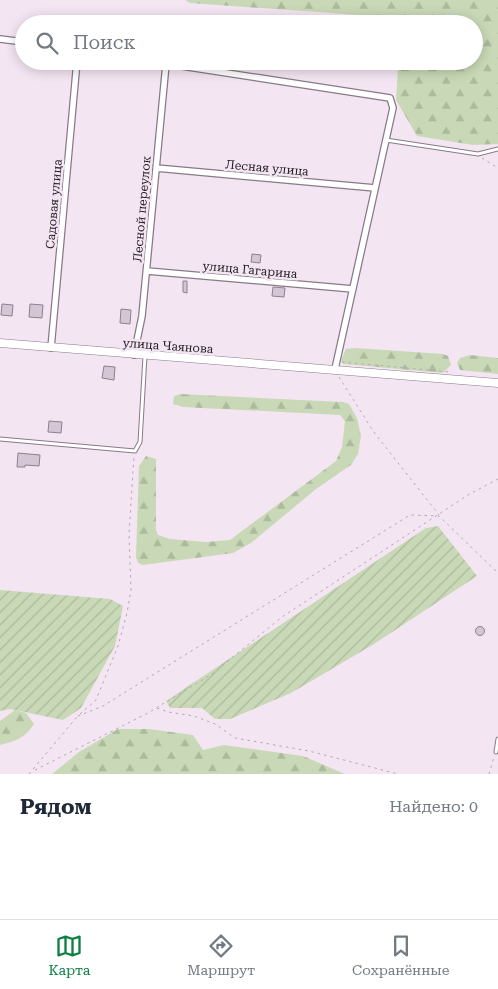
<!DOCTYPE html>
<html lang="ru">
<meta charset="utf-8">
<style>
:root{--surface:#fff;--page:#f2f2f3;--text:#1f2937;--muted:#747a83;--line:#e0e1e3;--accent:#0b8043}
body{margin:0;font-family:"Roboto Serif",serif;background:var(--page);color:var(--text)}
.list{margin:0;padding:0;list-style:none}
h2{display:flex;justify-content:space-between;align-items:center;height:65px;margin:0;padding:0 20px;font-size:21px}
h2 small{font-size:16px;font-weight:400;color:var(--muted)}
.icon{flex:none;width:28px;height:28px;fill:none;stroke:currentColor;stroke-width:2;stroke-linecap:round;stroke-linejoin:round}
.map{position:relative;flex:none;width:498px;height:774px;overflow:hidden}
.search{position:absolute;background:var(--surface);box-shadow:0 2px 12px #0003;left:15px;right:15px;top:15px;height:55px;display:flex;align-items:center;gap:12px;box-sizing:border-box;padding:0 18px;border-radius:28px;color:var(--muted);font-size:19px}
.sheet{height:145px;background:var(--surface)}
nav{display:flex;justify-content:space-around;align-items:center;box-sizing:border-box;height:70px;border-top:1px solid var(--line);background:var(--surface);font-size:14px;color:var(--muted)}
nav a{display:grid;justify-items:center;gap:2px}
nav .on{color:var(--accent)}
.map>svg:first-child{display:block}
.forest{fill:url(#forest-firs)}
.garden{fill:url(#garden-furrows)}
.building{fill:#d4c6d4;stroke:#8e818d}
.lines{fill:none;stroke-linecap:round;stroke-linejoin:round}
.lane-casing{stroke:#877b87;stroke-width:5}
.street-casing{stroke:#877b87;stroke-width:8}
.secondary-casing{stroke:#877b87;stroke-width:9}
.path{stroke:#b4a8b3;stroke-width:1;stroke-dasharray:2.5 4;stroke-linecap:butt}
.lane{stroke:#fff;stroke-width:3}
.street{stroke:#fff;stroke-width:5.5}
.secondary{stroke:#fff;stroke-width:8}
.labels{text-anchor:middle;stroke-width:5;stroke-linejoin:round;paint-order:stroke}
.street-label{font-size:12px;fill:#211c21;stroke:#f4e5f3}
</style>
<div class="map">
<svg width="498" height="774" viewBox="0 0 498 774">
<defs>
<pattern id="forest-firs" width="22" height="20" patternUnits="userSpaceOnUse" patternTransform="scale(1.25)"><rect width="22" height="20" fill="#c9d9b7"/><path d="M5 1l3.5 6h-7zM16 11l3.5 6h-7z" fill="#acba9d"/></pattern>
<pattern id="garden-furrows" width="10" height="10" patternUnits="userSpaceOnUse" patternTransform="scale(1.25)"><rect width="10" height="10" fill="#c9d9b7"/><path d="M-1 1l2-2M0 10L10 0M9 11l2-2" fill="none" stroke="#acba9d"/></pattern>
</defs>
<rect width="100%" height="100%" fill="#f4e5f3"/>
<path class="forest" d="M185 0H498V144L473 145 417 136 396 100 398 67 396 61H474V24H383L359 15 190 3Z
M356 348 443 354 448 356 451 365 443 373 343 364 341 360 346 349Z
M470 355 498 358V374L460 370 457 363 460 358Z
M180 394 343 402 349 404 357 418 361 436 358 454 351 465 316 489 251 543 233 553 143 565 138 563 136 557 139 466 146 456 156 459V530L158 535 170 539 206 542 230 540 336 461 342 447 345 421 340 415 183 407 173 404 174 396Z
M15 710 26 713 34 724C25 738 16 741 0 745V721Z
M118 729H149L193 735 203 750 224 745 303 756 345 774H52L79 752Z"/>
<path class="garden" d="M438 526 477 576 374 644 291 693 230 719H215L202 708H170L166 701 426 528Z
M0 590 110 599 123 606 115 646 81 708 63 720 10 709 0 711Z"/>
<path class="building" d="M252 254 261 255 260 263 251 262Z
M183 281H187V293L183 292Z
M273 287 285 288 284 297 272 296Z
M2 304 13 305 12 316 1 315Z
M30 304 43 305 42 318 29 317Z
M121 309 131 310 130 324 120 323Z
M104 366 115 367 114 380 102 378Z
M49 421 62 422 61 433 48 432Z
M18 453 40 455 39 466 25 465V467H17Z
M475.5 631a4.5 4.5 0 1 1 9 0a4.5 4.5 0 1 1-9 0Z"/>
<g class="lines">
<g class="lane-casing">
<path id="lane" d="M386 140 478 154 498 149
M0 439 135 451 140 442 145 356
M496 752 498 739"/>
</g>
<g class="street-casing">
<path id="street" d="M0 39 24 42
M149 61 390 98 393 108 335 369
M156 168 375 188
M147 271 353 289
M51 348 77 61
M134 355 142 316 166 64"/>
</g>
<g class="secondary-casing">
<path id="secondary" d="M0 343 498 383"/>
</g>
<path class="path" d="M482 158 498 168
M342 362 450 372
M339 377 373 431 439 515
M157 708 168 712 194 716 215 724 235 738 309 751 398 774
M80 714 96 700 118 646 127 613 131 590 129 534 134 456
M78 716 103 706 410 515 439 516 498 573
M35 770 148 713 212 674 282 617 468 495 498 479
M29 774 77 717
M489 774 494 757"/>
<use href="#lane" class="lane"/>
<use href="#street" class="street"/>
<use href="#secondary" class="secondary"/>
</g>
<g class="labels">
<g class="street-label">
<text transform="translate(267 168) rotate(5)" y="4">Лесная улица</text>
<text transform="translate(54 204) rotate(-85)" y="4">Садовая улица</text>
<text transform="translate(142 209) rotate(-85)" y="4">Лесной переулок</text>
<text transform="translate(250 270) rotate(5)" y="4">улица Гагарина</text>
<text transform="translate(168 346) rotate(4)" y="4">улица Чаянова</text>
</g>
</g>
</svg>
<div class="search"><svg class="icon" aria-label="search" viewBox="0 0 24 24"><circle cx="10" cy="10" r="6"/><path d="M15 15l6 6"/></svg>Поиск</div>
</div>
<section class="sheet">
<h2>Рядом<small>Найдено: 0</small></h2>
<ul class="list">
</ul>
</section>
<nav>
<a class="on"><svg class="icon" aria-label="map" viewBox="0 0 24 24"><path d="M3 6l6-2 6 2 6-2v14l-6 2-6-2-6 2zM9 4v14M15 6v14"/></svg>Карта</a>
<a><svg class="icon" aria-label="directions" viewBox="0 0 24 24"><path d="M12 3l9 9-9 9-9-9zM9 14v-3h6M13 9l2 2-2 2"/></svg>Маршрут</a>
<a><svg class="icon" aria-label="saved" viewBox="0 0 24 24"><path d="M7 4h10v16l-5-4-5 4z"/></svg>Сохранённые</a>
</nav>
